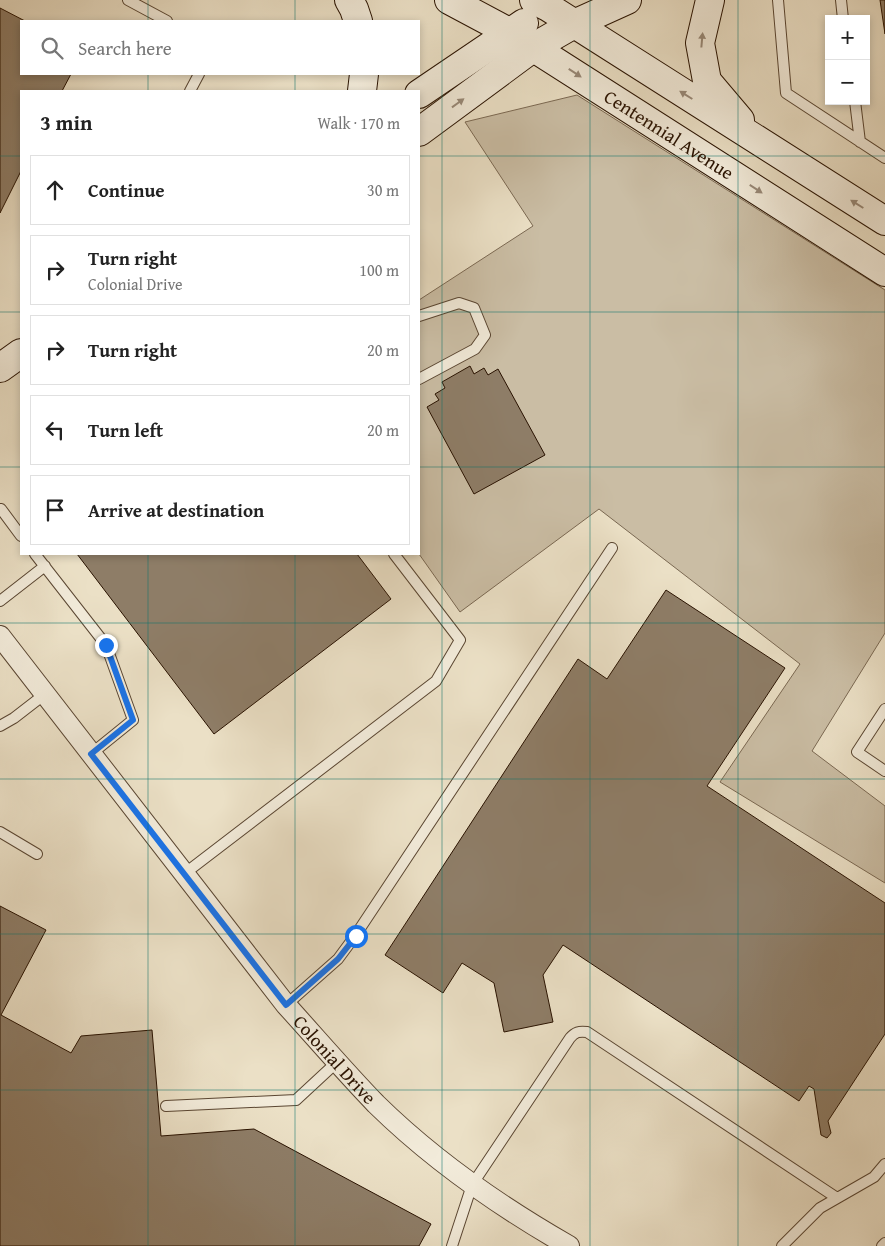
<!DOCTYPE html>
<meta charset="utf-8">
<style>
:root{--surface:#fff;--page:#f2f2f2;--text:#222;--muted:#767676;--line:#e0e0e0}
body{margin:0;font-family:"Gentium Book Plus",serif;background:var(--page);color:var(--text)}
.controls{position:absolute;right:15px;top:15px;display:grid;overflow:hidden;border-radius:0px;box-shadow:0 2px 8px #0003}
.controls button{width:45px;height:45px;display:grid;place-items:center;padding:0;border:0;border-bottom:1px solid var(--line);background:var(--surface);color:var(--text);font:25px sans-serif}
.stop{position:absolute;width:15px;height:15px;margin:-11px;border:4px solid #1a73e8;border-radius:50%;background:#fff}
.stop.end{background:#1a73e8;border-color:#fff;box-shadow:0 1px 5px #0008}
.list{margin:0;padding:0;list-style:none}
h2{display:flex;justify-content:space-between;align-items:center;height:65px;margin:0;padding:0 20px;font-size:21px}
h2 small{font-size:16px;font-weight:400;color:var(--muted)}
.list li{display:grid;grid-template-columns:32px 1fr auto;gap:15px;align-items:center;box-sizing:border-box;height:70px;margin:0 10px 10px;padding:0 10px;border:1px solid var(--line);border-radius:0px}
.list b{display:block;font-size:19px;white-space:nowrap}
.list p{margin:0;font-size:16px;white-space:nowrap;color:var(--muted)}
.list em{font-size:16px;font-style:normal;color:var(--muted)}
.icon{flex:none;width:28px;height:28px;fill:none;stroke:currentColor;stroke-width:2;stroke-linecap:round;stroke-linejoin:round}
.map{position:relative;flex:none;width:885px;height:1246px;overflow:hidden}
.search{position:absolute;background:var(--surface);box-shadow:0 2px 8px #0003;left:20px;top:20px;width:400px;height:55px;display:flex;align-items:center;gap:12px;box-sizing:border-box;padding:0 18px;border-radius:0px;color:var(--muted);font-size:19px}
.panel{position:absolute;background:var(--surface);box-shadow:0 2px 8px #0003;left:20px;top:90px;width:400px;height:465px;border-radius:0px}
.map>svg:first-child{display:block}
.green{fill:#cabda4;stroke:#7a6852}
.building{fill:#8e7d67;stroke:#291200}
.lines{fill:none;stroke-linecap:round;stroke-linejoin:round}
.lane-casing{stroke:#5a4632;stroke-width:12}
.street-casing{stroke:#5a4632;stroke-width:22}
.secondary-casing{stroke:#291200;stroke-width:30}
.lane{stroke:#f2ebda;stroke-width:10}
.street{stroke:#f2ebda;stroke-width:20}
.secondary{stroke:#f2ebda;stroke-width:28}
.oneway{fill:#988978}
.route{stroke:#1a73e8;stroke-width:6}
.grid{fill:none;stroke:#0f766e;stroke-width:1;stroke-opacity:0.55}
.labels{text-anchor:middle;stroke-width:4.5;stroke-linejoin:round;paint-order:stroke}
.street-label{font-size:19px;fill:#291200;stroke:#f2ebda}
</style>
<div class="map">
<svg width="885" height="1246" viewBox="0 0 885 1246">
<rect width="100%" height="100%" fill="#ebe0c6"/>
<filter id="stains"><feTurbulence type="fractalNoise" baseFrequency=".004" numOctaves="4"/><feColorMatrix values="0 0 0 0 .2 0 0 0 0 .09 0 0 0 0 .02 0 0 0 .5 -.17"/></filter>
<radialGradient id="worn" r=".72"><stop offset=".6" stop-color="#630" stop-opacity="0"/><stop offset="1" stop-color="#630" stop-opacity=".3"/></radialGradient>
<path class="green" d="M577 95 885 290V633L812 751 885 806V883L720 782 800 664 599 509 460 612 419 554V300L533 226 465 122Z"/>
<path class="building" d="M880 0H885V34Z
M0 8 25 21H21V74H71L62 91H21V171L0 213Z
M470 366 474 374 484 368 488 375 498 369 545 455 474 494 427 407 439 400 435 394 445 388 442 382Z
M77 554H357L391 599 214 734Z
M666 590 785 668 707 786 885 903V1034L828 1121 831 1133 827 1138 821 1135 814 1089 809 1086 799 1101 563 945 543 975 553 1022 504 1032 494 983 462 963 443 993 385 955 578 659 607 679Z
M0 906 46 930 1 1015 71 1053 81 1036 152 1030 161 1136 254 1129 431 1224 419 1246H0Z"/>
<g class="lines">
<g class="lane-casing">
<path id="lane" d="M128 0 167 21
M778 0 786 93 885 158
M841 0 843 19
M190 91 199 74
M855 101 860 142
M419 316 459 303 474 308 485 335 475 349 419 379
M1 509 21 536
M35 554 106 645 133 720 91 754
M0 601 45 566
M885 709 857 752 885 771
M0 726 14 718 45 694
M0 832 37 854
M184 874 436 681 460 640 394 554
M286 1005 338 959 355 936 612 548
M166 1106 296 1100 337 1062
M452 1246 472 1185 570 1038C575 1032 579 1031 587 1032L837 1198
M782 1246 820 1208 874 1177 885 1164
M882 1246 885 1243"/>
</g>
<g class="street-casing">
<g id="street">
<path id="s1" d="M0 636 286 1005C316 1038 345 1072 376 1104 433 1160 499 1206 569 1246"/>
</g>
</g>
<g class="secondary-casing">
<g id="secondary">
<path d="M349 0 354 9 358 21"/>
<path id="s2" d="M449 0 509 32 885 272"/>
<path d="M534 0 548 7 885 221"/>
<path d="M710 0 700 43 707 81 740 120"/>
<path d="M362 91 364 74"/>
<path d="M419 94 524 23"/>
<path d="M419 132 534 47 574 24 627 0"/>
<path d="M0 368 21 353"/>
</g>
</g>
<use href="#lane" class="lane"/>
<use href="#street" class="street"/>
<use href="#secondary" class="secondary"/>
</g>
<defs><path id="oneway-solid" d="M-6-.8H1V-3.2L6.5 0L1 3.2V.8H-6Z" transform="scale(1.25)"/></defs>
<g class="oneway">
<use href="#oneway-solid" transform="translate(702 40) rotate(-85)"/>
<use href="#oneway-solid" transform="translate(575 73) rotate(33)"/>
<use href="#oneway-solid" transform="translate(686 95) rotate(-148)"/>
<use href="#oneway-solid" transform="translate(458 103) rotate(-36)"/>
<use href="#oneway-solid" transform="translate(756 189) rotate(33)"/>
<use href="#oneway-solid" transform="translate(857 204) rotate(-148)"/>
</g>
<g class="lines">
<path class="route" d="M106 645 133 720 91 754 286 1005 338 959 356 936"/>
</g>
<path class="grid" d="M148 0V21M295 0V21M442 0V1246M590 0V1246M738 0V1246M148 74V91M295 74V91M0 156H21M419 156H885M0 312H21M419 312H885M0 467H21M419 467H885M148 554V1246M295 554V1246M0 623H885M0 779H885M0 934H885M0 1090H885"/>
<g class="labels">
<g class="street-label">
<text dy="7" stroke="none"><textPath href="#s2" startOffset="258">Centennial Avenue</textPath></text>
<text dy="7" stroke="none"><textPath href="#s1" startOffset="540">Colonial Drive</textPath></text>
</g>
</g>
<rect width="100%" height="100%" filter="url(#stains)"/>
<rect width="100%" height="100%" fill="url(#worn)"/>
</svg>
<div class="controls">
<button>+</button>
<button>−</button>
</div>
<div class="stop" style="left:356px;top:936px"></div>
<div class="stop end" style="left:106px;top:645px"></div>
<div class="search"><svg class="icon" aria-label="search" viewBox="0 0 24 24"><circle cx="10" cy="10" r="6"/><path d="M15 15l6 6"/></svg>Search here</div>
<section class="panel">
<h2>3 min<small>Walk · 170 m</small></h2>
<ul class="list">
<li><svg class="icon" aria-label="ahead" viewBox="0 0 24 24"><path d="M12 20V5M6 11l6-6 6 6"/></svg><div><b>Continue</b></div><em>30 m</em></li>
<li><svg class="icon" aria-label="right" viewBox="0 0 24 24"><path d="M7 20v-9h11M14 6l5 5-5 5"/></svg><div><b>Turn right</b><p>Colonial Drive</p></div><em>100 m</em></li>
<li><svg class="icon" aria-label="right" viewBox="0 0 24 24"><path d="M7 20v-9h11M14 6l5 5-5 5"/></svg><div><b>Turn right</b></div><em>20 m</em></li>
<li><svg class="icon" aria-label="left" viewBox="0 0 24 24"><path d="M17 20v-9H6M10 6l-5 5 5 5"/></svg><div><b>Turn left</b></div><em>20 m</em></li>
<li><svg class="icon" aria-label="arrive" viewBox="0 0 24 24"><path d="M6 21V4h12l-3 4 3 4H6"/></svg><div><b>Arrive at destination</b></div></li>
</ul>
</section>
</div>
